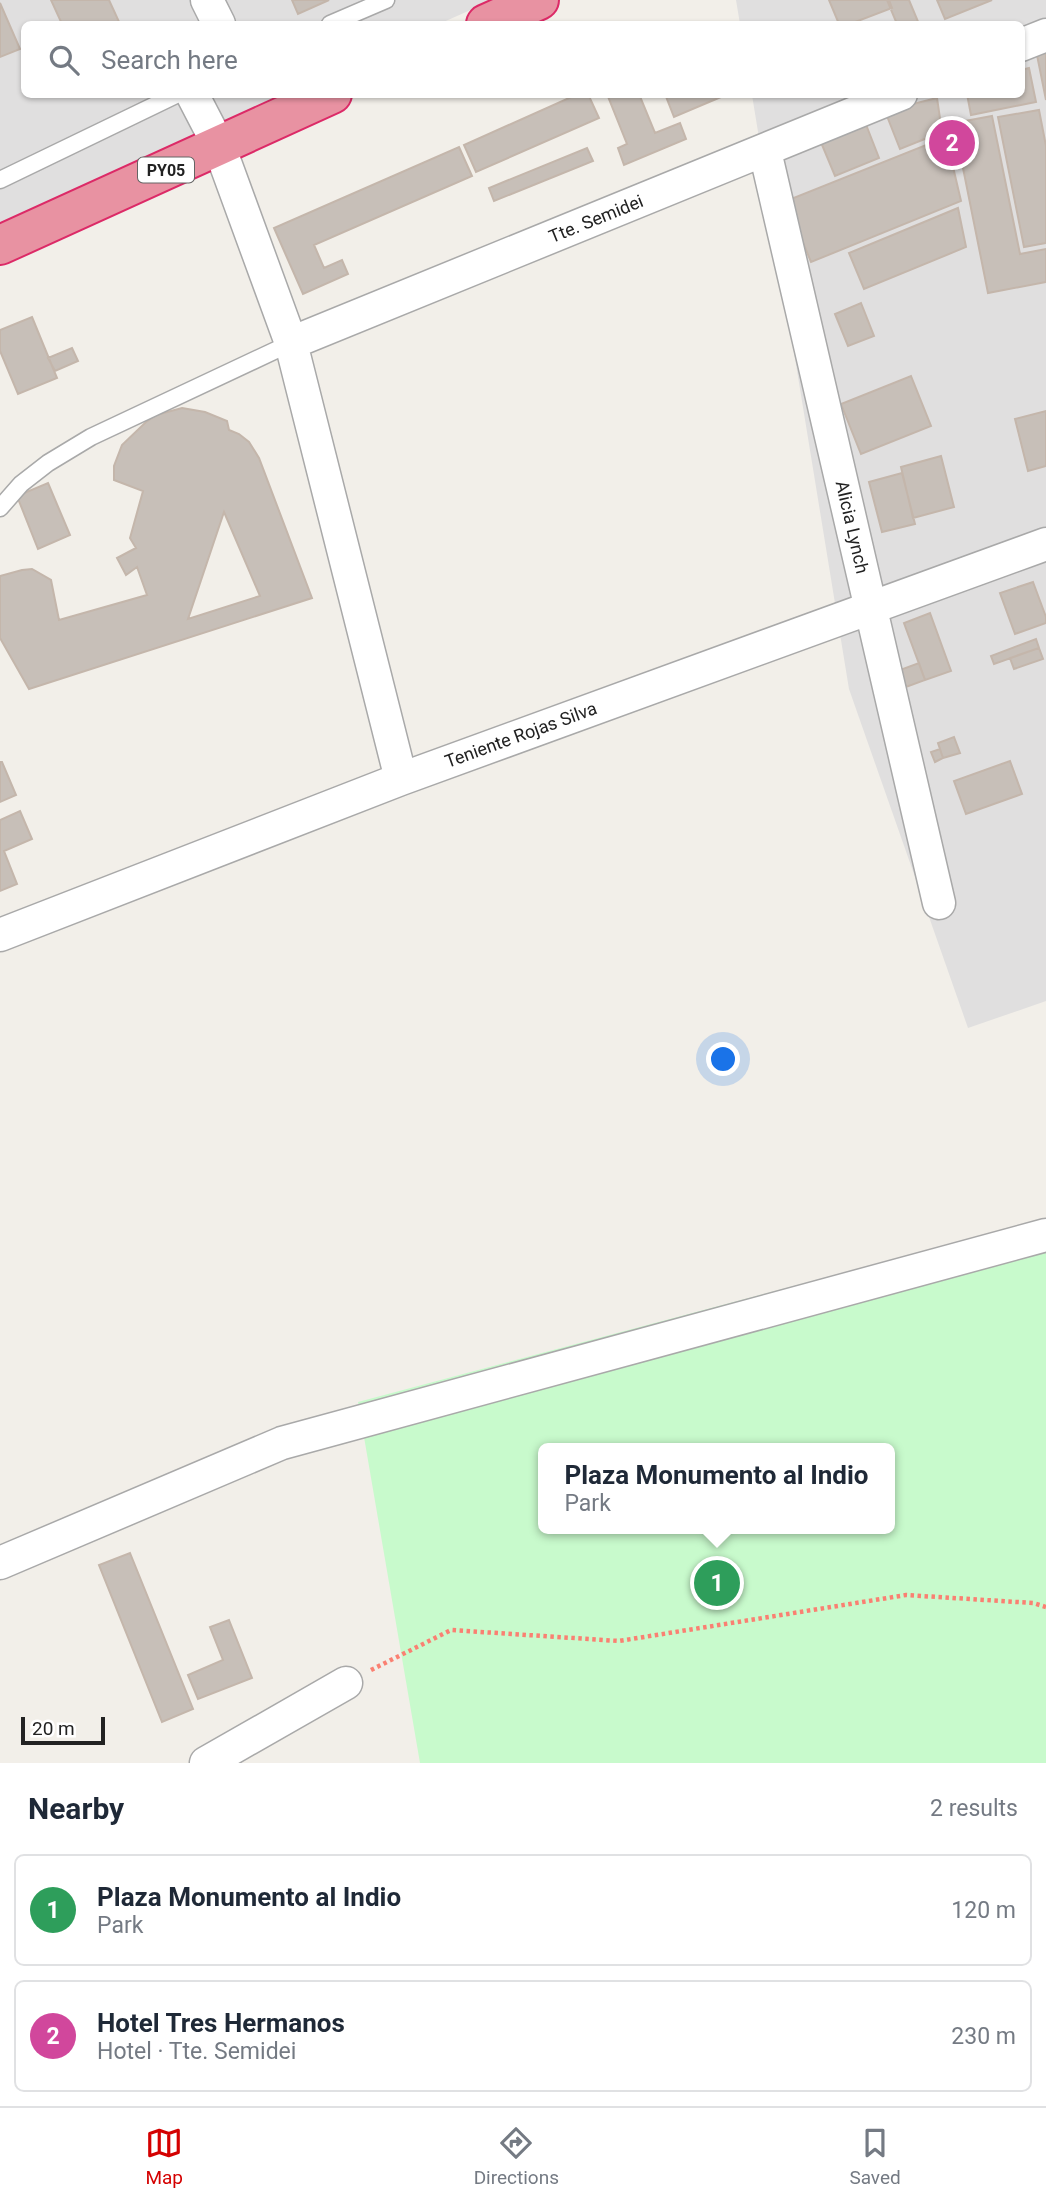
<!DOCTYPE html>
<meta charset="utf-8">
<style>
:root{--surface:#fff;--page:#f6f6f7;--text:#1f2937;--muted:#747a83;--line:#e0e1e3;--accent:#d40000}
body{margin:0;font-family:Roboto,sans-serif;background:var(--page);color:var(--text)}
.scale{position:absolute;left:21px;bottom:18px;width:84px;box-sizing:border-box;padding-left:7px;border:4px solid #222;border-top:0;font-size:19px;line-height:24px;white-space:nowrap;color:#222;-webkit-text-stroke:5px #fff;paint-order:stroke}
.you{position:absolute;left:724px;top:1060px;width:24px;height:24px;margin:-18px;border:5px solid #fff;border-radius:50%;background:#1a73e8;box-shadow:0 0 0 10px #1a73e833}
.badge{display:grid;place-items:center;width:46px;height:46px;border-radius:50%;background:var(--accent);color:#fff;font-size:23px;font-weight:700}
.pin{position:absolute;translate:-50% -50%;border:4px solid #fff;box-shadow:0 2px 7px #0006}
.popup{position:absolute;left:538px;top:1443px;width:357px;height:91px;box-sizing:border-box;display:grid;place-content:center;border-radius:10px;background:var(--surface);filter:drop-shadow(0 2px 5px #0005);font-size:23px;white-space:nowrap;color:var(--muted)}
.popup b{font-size:26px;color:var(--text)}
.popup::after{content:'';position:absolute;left:50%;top:100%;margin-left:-14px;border:14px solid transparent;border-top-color:var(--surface)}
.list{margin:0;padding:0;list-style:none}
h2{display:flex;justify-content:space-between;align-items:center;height:91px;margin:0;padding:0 28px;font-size:30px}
h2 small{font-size:23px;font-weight:400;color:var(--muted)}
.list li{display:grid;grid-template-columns:46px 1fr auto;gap:21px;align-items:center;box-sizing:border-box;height:112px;margin:0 14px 14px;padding:0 14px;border:2px solid var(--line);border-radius:10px}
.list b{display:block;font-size:26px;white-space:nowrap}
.list p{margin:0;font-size:23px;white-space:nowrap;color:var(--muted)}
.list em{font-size:23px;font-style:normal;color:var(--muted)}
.icon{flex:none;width:38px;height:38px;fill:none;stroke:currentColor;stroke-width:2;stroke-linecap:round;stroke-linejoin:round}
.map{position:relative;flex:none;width:1046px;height:1763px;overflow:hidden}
.search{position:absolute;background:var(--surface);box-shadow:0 2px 5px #0004;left:21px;right:21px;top:21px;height:77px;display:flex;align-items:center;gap:18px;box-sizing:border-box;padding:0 24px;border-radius:10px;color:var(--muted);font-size:26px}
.sheet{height:343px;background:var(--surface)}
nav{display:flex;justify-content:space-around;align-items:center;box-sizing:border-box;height:98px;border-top:2px solid var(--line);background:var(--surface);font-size:19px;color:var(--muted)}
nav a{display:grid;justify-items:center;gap:4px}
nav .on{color:var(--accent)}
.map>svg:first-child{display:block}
.residential{fill:#e0dfdf}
.park{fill:#c8facc;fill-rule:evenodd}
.building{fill:#c7bfb8;stroke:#c4b6ab;stroke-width:2;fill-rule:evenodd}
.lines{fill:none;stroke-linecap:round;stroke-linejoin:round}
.lane-casing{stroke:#a9a9a9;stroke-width:19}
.street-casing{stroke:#a9a9a9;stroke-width:35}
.highway-casing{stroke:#dc2a67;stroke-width:42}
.path{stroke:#fa8072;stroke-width:4.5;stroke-dasharray:3.5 3.5;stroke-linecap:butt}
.lane{stroke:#fff;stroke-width:16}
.street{stroke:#fff;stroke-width:32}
.highway{stroke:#e892a2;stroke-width:38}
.labels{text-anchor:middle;stroke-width:5;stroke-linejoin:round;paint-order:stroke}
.shield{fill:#fff;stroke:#646464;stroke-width:2}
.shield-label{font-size:16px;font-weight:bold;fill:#222}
.street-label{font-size:18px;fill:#222;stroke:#fff}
</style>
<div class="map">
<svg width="1046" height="1763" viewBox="0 0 1046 1763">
<rect width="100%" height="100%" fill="#f2efe9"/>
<path class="residential" d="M0 0H493L439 24H24V94L285 95 0 224Z
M736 0H1046V1001L968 1028 849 689 752 95 1021 94V24H740Z"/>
<path class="park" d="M1046 1219V1763H420L358 1402ZM544 1448H890V1529H544Z"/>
<path class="building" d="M51 0H109L120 24H62Z
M292 0H329L298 14Z
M829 0H889L892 8 850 24H839Z
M887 0H909L919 24H897Z
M937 0H992L945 19Z
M0 3 20 49 0 57Z
M1046 53V100L1037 55Z
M1029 68 1036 102 971 115 967 94H1021V70Z
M578 94H588L599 118 476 172 464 145Z
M607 94H639L655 133 680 123 686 139 624 165 618 148 627 144Z
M665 94H728L674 117Z
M937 98 942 132 900 149 885 111Z
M1039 110 1046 146V243L1024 247 998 117Z
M992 116 1020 254 1046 249V282L988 293 954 123Z
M865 122 879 158 835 176 820 140Z
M946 137 961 201 811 262 786 201Z
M459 147 472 176 314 245 324 268 342 260 348 274 303 294 274 228Z
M587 148 593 161 494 201 489 188Z
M958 208 966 247 864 289 849 253Z
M861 303 874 336 848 346 835 314Z
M32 317 57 378 18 394 0 351V330Z
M72 348 78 361 55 371 48 358Z
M911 376 931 426 861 454 841 404Z
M182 408 205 412 227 421 229 430 239 434 249 442 259 458 312 598 29 689 0 638V576L22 570 32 569 51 580 59 620 147 595 137 567 126 575 117 558 136 548 130 538 143 491 114 480V466L122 445 146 422 156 415ZM224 512 260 596 188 619Z
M1046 411V466L1028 471 1015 419Z
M941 456 954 507 913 518 901 467Z
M902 473 915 524 882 532 869 482Z
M48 483 70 535 38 549 17 496Z
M1033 582 1046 617V623L1015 634 1000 593Z
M930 613 951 671 925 680 904 623Z
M1036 639 1039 648 994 664 991 656Z
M1039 648 1043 659 1014 669 1010 658Z
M919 663 925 680 906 687 900 670Z
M954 737 960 753 943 758 938 743Z
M940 749 943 758 935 762 931 752Z
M1010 761 1022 794 966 814 954 781Z
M0 762H2L16 795 0 802Z
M20 811 32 839 4 851 17 884 0 891V820Z
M130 1553 193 1709 162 1722 99 1565Z
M229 1620 252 1678 198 1699 188 1675 223 1660 210 1627Z"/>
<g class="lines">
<g class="lane-casing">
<path id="lane" d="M330 24 386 0
M0 180 178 94
M0 508 21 484 48 463 91 437 291 343"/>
</g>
<g class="street-casing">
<path id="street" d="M207 0 219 24
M1021 45 1046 35
M192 94 219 146 291 343 401 779
M765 151 939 903
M291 343 901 94
M0 935 401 779 1046 544
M0 1563 282 1443 1046 1235
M206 1763 346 1683"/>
</g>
<g class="highway-casing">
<path id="highway" d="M486 24 539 0
M0 245 332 94"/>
</g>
<path class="path" d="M371 1670 451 1630 619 1641 906 1595 1033 1603 1046 1607"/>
<use href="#lane" class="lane"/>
<use href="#street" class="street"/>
<use href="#highway" class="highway"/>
</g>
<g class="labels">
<rect class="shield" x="138" y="157.5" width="56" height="25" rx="5"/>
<g class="shield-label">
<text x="166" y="176">PY05</text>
</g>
<g class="street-label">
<text transform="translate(596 219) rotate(-22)" y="6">Tte. Semidei</text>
<text transform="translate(852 527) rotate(77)" y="6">Alicia Lynch</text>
<text transform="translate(521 735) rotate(-20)" y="6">Teniente Rojas Silva</text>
</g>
</g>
</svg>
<div class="scale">20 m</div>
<div class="you"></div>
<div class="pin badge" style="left:717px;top:1583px;background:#2e9e5b">1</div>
<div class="popup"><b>Plaza Monumento al Indio</b>Park</div>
<div class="pin badge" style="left:952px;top:143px;background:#d1479c">2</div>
<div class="search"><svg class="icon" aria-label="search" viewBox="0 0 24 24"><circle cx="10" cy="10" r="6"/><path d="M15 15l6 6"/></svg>Search here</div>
</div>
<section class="sheet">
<h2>Nearby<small>2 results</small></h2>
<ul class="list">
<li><span class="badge" style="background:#2e9e5b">1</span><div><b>Plaza Monumento al Indio</b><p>Park</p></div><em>120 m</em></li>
<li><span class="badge" style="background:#d1479c">2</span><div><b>Hotel Tres Hermanos</b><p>Hotel · Tte. Semidei</p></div><em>230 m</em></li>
</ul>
</section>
<nav>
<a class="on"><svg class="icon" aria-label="map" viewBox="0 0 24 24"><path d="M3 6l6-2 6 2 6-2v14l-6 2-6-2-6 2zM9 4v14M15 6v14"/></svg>Map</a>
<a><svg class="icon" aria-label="directions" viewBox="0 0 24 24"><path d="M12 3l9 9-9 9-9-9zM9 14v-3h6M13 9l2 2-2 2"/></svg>Directions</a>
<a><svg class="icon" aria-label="saved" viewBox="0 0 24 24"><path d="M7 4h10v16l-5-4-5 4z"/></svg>Saved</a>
</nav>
